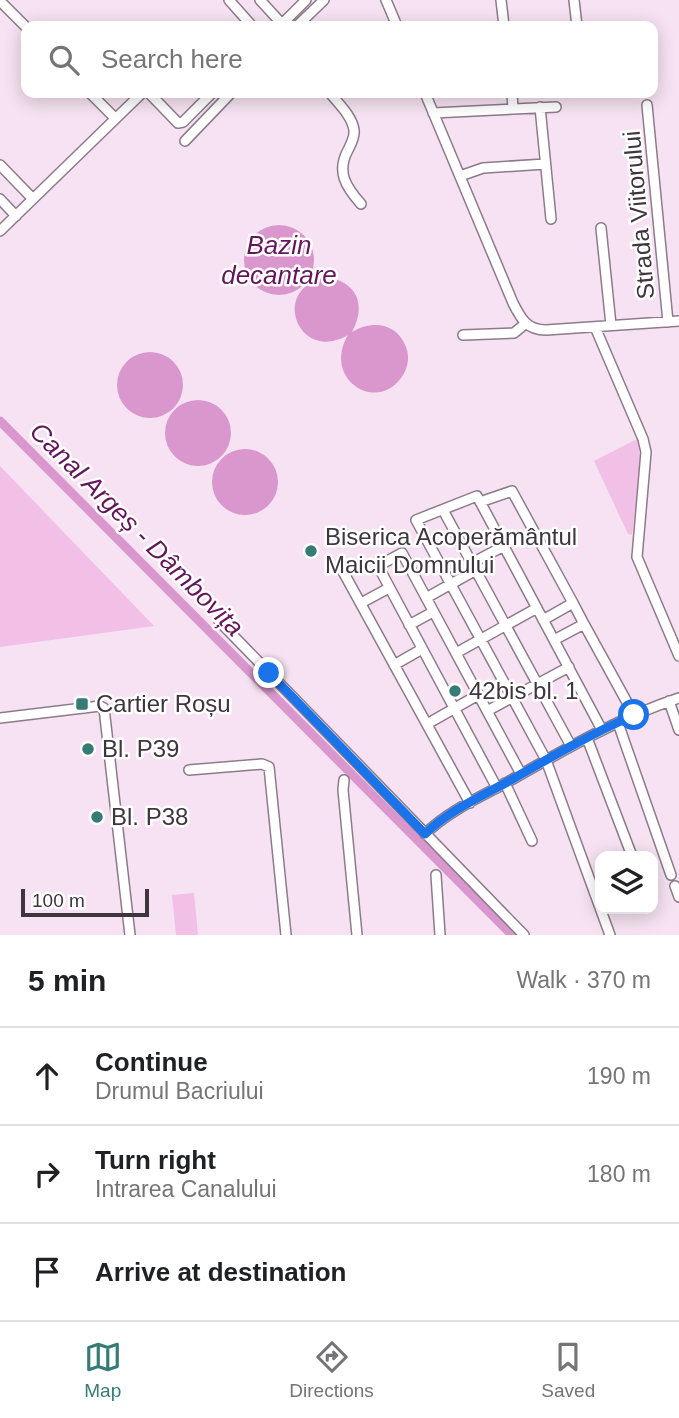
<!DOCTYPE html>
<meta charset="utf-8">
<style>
:root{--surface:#fff;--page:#f6f6f6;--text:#202124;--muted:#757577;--line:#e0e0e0;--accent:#367c74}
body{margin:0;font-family:Arial,sans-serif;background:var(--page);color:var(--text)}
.controls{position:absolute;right:21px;bottom:21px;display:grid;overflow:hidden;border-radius:14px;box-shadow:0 4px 18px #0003}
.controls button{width:63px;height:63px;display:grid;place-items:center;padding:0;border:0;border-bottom:2px solid var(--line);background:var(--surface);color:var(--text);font:35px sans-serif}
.scale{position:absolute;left:21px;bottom:18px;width:128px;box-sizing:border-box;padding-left:7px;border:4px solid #3e363c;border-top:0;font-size:19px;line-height:24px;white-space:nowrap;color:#3e363c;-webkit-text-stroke:5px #fff;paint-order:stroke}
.stop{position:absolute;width:21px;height:21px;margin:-16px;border:5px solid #1a73e8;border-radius:50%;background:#fff}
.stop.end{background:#1a73e8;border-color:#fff;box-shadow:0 2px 7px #0008}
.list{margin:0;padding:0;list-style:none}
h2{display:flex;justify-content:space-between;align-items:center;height:91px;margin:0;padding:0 28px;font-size:30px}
h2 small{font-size:23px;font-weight:400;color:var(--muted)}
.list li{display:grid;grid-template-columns:46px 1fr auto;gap:21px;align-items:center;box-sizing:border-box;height:98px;padding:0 28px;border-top:2px solid var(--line)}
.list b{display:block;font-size:26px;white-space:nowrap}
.list p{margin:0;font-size:23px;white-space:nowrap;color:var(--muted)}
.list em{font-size:23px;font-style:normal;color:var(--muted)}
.icon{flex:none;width:38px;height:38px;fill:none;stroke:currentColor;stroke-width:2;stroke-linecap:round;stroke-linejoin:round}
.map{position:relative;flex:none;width:679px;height:935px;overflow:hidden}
.search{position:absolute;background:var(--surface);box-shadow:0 4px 18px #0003;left:21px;right:21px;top:21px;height:77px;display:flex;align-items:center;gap:18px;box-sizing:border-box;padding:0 24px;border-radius:14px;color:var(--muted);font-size:26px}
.sheet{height:385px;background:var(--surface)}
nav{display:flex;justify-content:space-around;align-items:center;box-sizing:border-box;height:98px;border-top:2px solid var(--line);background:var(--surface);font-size:19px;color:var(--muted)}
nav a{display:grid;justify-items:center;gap:4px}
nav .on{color:var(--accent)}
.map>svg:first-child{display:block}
.green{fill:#f2bfe7}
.water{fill:#d997cd}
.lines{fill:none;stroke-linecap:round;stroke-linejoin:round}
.canal{stroke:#d997cd;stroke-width:9}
.minor-casing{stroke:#8d7b89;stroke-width:12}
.minor{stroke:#fff;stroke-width:9}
.route{stroke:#1a73e8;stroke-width:9}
.poi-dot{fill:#367c74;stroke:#fff;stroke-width:2.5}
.labels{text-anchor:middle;stroke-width:5;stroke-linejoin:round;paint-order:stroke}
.street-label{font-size:24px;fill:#3e363c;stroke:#fff}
.poi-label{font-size:24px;fill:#3e363c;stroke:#fff;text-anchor:start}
.water-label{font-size:26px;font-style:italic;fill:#64165b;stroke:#fff}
</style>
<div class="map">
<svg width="679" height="935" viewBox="0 0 679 935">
<rect width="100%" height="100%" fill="#f6e2f2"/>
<path class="green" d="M639 438 640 465 632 535 628 534 594 461Z
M0 466 154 626 0 647Z
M194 893 198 935H176L172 895Z"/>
<path class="water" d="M244 260a35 35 0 1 1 70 0a35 35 0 1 1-70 0Z
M325 277C357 281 367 305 352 332 371 320 397 322 406 347 410 357 408 369 401 378 376 413 322 379 348 335 299 364 269 290 325 277Z
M117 385a33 33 0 1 1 66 0a33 33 0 1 1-66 0Z
M165 433a33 33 0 1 1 66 0a33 33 0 1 1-66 0Z
M212 482a33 33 0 1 1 66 0a33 33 0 1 1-66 0Z"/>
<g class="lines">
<path class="canal" d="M0 421 512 935"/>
<g class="minor-casing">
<path id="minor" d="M229 0 252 26
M260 0 282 24
M386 0 397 26
M501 0 504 26
M574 0 577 26
M0 1 26 27
M280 26 306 0
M297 26 324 0
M90 93 115 118
M149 93 178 123 183 122 212 93
M330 93C338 103 352 116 354 130 355 137 351 144 348 150 336 172 346 187 361 204
M425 93 513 303C521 319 527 330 546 330L679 321
M512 93 513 109
M647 105 668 322
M540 107 551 219
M433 113 556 107
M185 141 231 93
M0 165 33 199
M460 176 483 168 545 164
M0 199 16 216
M601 228 611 325
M0 231 142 93
M595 327 643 439 646 452 637 557 679 656
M463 335 514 333 525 324
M480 502 512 491 573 603 543 620
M443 510 571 746
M472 563 504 546
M340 566 470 803
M426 598 476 570
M361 603 389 588
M573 603 584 624
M219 621 524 935
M409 625 433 612
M554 640 584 624 634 715
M456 653 537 608
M394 665 422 649
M669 701 679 730
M487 711 569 667
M0 718 100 706 104 708 130 935
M618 723 671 875
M427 724 478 695
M602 730 477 496 416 520 546 760 610 935
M587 738 632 856
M189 770 262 764 269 767 286 935
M344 780 343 790 357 935
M505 783 532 841
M497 788 378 566 402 553 521 774
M425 834C447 812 478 798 506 783 562 751 618 718 679 698
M436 875 440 935
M675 886 679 897"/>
</g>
<use href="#minor" class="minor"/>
</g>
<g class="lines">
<path class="route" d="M269 673 425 834C448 811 482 796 511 780 551 757 591 734 634 715"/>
</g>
<g class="poi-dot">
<circle cx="311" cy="551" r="7"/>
<circle cx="455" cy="691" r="7"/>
<rect x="75" y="697" width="14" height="14" rx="3.5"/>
<circle cx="88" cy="749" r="7"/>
<circle cx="97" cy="817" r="7"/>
</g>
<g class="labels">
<g class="street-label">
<text transform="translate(639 215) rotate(-95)" y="8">Strada Viitorului</text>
</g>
<g class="poi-label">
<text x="325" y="545">Biserica Acoperământul<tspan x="325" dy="28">Maicii Domnului</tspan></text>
<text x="469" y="699">42bis bl. 1</text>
<text x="96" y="712">Cartier Roșu</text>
<text x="102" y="757">Bl. P39</text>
<text x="111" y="825">Bl. P38</text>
</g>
<g class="water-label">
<text x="279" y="254">Bazin<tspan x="279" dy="30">decantare</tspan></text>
<text transform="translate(137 529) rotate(45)" y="9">Canal Argeș - Dâmbovița</text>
</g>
</g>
</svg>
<div class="controls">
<button><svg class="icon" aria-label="layers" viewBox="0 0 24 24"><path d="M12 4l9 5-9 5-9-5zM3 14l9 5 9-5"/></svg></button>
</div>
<div class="scale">100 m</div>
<div class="stop" style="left:634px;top:715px"></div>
<div class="stop end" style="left:269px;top:673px"></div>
<div class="search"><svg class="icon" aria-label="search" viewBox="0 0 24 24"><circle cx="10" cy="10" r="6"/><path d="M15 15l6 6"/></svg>Search here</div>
</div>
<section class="sheet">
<h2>5 min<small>Walk · 370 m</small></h2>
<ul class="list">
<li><svg class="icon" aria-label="ahead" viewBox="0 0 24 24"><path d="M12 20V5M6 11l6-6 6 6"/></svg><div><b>Continue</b><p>Drumul Bacriului</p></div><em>190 m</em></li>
<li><svg class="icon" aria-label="right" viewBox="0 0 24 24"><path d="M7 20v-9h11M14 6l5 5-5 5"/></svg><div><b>Turn right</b><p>Intrarea Canalului</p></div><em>180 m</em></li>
<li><svg class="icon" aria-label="arrive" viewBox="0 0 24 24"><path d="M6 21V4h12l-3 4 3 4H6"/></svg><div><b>Arrive at destination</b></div></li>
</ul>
</section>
<nav>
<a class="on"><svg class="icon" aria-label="map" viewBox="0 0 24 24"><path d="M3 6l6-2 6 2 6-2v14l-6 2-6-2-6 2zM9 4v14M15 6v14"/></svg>Map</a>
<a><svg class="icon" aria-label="directions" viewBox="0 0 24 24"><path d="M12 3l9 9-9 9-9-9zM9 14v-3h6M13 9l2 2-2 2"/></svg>Directions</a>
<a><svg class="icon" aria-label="saved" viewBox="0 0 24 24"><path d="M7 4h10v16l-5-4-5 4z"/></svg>Saved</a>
</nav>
